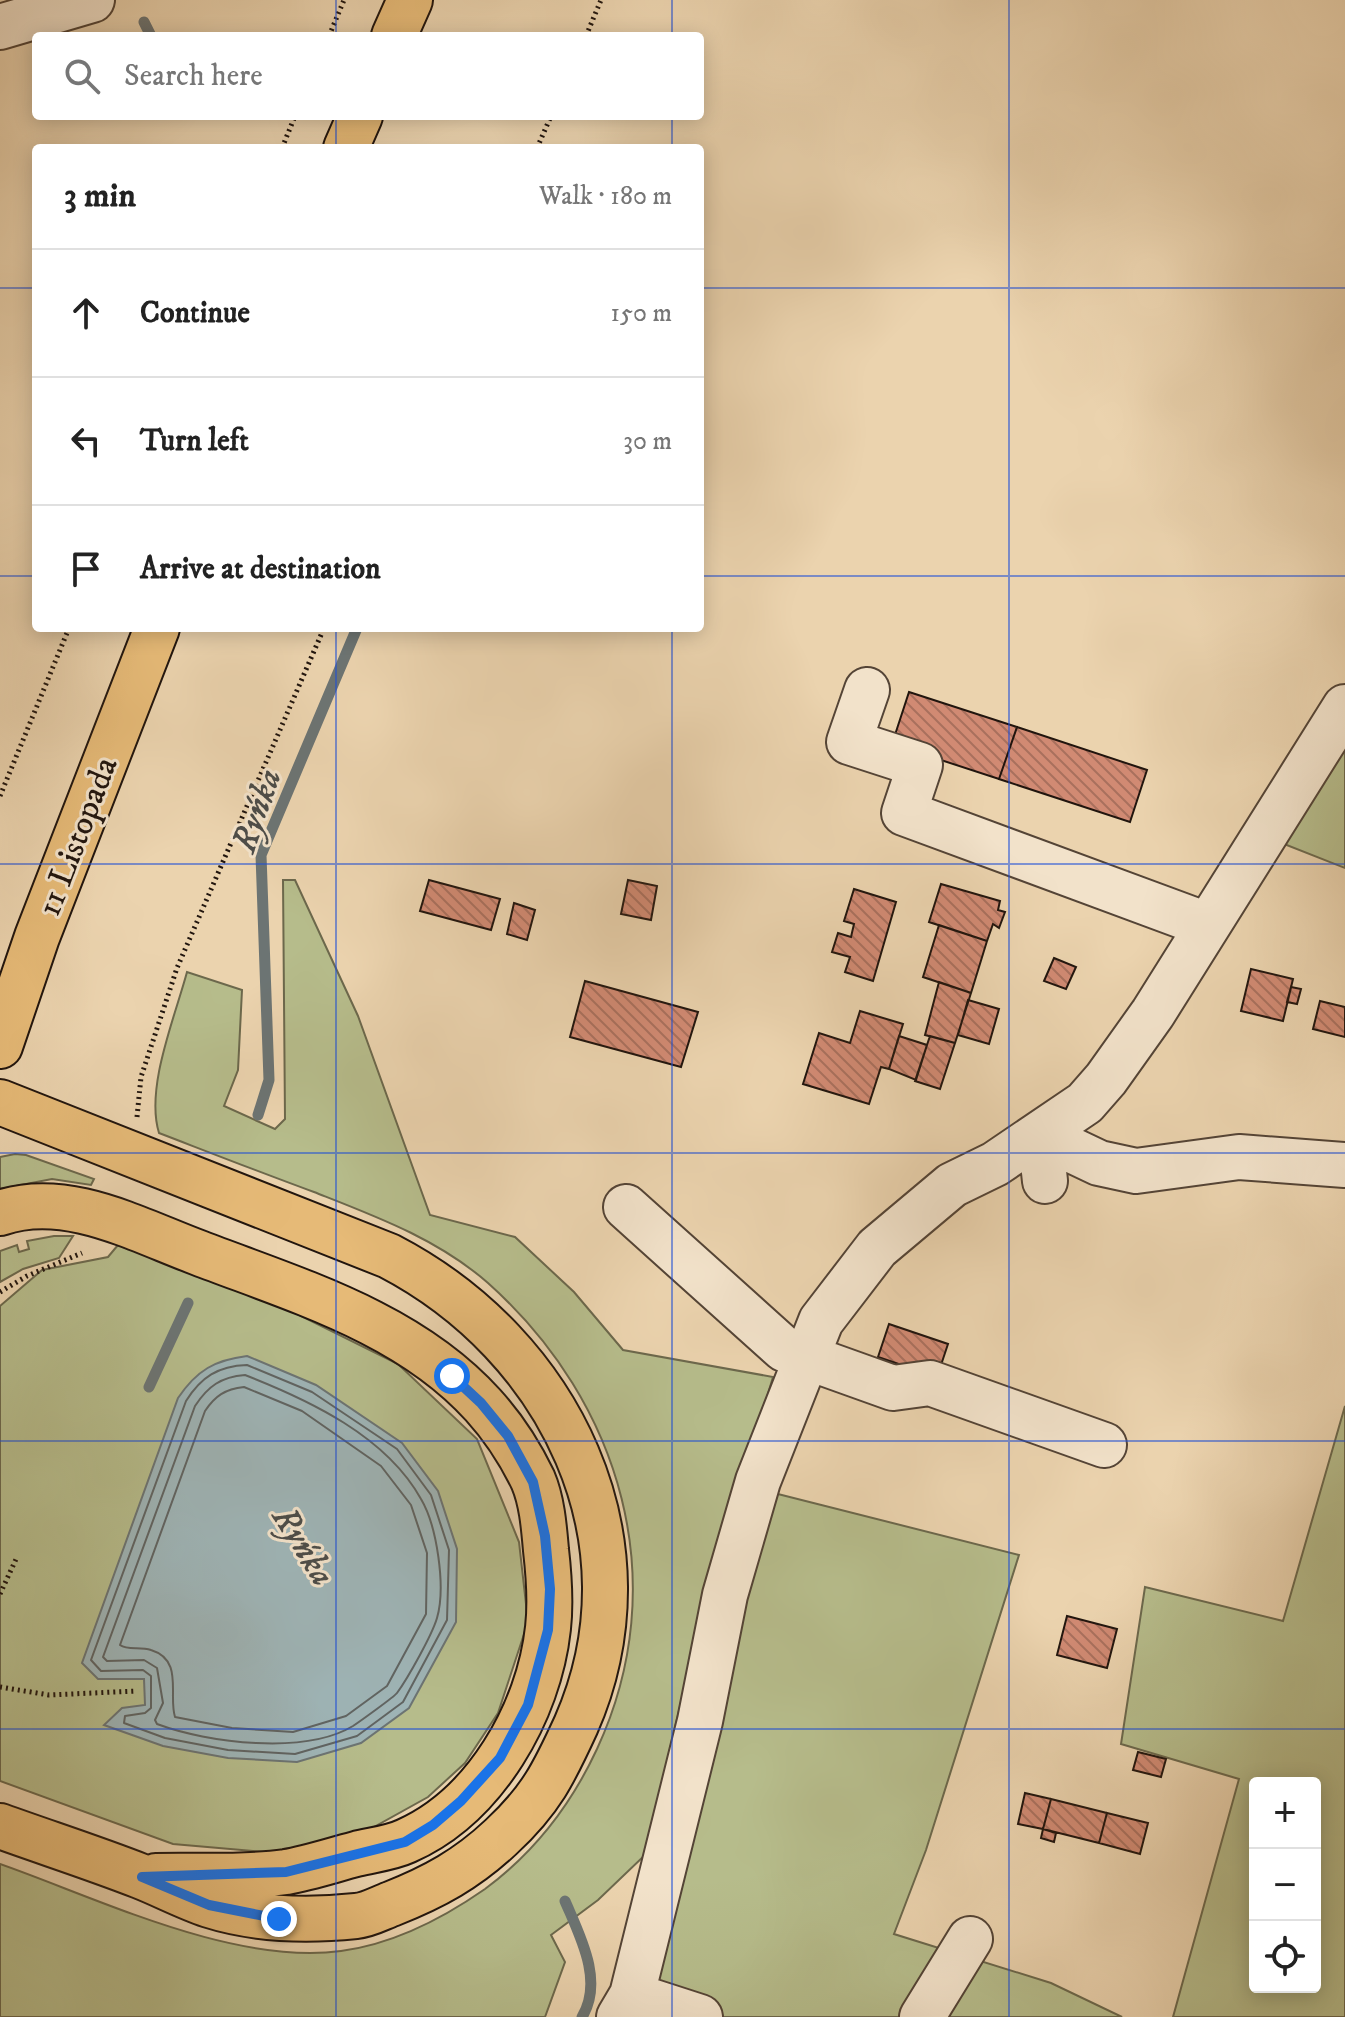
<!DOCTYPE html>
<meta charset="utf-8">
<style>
:root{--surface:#fff;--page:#f2f2f2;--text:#222;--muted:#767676;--line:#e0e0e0}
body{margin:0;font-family:"IM FELL DW Pica",serif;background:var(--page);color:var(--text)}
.controls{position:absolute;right:24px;bottom:24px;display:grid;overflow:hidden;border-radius:8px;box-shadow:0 4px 20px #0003}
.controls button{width:72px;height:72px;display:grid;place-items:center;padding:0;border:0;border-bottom:2px solid var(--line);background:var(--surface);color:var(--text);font:40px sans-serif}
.stop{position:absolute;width:24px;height:24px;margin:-18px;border:6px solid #1a73e8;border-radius:50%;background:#fff}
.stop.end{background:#1a73e8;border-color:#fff;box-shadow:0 2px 8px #0008}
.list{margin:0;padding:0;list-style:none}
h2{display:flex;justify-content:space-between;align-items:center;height:104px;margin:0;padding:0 32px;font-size:34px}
h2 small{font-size:26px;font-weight:400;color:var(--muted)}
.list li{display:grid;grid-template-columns:52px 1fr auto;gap:24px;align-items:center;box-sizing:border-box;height:128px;padding:0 32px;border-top:2px solid var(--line)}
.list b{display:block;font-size:30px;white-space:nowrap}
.list em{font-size:26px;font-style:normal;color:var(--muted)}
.icon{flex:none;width:44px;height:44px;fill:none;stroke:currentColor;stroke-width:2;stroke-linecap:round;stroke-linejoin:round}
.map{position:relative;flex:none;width:1345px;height:2017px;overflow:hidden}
.search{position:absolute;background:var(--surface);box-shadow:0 4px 20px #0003;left:32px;top:32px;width:672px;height:88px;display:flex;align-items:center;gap:20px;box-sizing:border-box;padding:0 28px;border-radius:8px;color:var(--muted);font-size:30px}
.panel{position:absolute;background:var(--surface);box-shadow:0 4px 20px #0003;left:32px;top:144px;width:672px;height:488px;border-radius:8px}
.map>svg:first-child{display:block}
.green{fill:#b6bc8b;stroke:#6c684c;stroke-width:2;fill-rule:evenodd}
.water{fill:#9eb4b6;stroke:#6c7473;stroke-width:2}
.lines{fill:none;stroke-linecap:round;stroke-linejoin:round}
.shore{stroke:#606462;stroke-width:2}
.stream{stroke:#6c7473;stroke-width:11}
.building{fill:url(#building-back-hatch);stroke:#21150e;stroke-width:2}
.minor-casing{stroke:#544436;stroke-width:48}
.major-casing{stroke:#21150e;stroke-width:48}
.path{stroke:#21150e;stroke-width:5;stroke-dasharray:2 4;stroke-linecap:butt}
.minor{stroke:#f2e2ca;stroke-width:44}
.major{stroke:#e6ba77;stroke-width:44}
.route{stroke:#1a73e8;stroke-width:10}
.grid{fill:none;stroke:#1d4ed8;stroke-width:2;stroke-opacity:0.55}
.labels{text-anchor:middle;stroke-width:6;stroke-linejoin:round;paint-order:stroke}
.street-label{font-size:34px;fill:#21150e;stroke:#f2e2ca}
.water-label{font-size:36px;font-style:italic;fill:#4d4d49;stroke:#f2e2ca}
</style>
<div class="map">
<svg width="1345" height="2017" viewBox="0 0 1345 2017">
<defs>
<pattern id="building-back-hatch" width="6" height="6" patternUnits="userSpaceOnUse" patternTransform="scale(2)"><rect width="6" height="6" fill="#d18a73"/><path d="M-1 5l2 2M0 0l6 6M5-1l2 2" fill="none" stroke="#a9705d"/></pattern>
</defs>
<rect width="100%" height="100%" fill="#ebd3ae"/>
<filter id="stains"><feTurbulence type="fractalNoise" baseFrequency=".0025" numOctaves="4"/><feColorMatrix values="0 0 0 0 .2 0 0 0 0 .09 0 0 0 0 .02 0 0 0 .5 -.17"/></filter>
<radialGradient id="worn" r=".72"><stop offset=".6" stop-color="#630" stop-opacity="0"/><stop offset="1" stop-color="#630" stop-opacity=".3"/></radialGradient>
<path class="green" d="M1345 748V868L1279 842Z
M283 880H295L358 1016 430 1215 515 1237 574 1292 623 1350 773 1377 701 1617 645 1855 598 1900 551 1935 565 1962 545 2017H0V1864C102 1900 233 1965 341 1951 394 1944 442 1919 485 1889 535 1852 571 1805 597 1749 674 1583 622 1403 488 1283 438 1239 375 1216 314 1192 262 1173 211 1153 159 1133 145 1088 175 1017 187 972L242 990 238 1070 224 1106 275 1129 285 1119Z
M15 1154 26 1155 94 1179 91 1185 52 1179 0 1189V1157Z
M54 1236H73L59 1258 23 1269 0 1282V1251L17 1245 19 1252 29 1249 27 1241Z
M118 1245 273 1302 398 1364 477 1439 519 1542 528 1622 498 1713 465 1763 428 1797 363 1833 275 1853 173 1844 0 1781V1306L42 1270 108 1257Z
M1345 1406V2017H1173L1239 1779 1121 1744 1145 1587 1283 1621ZM1255 1783H1315V1987H1255Z
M766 1491 1019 1555 926 1850 894 1934 1051 1983 1122 2017H650Z"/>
<path class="water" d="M247 1356 316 1385 402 1443 438 1491 457 1549 456 1622 409 1708 361 1743 297 1762 228 1758 163 1746 104 1725 122 1708 145 1705 144 1679H98L82 1663 178 1398C197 1370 215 1360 247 1356Z"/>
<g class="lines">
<path class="shore" d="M247 1365 312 1392 397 1449 431 1495 449 1550 447 1620 403 1702 357 1736 295 1754 228 1750 165 1738 124 1723 125 1716 145 1713 151 1708V1676L143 1670 101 1671 91 1660 186 1401C201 1377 218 1366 247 1365Z
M245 1375C309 1400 386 1436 421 1499 437 1526 446 1587 437 1618 432 1635 408 1678 397 1693 394 1697 359 1722 353 1726 305 1755 208 1743 157 1724L155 1720 163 1703 157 1668 144 1660 107 1661 103 1657 195 1406C208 1386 221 1377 245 1375Z
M244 1387 302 1411 381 1466 411 1505 427 1553 426 1614 387 1686 346 1716 293 1732 232 1728 175 1717C168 1695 184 1660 151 1650 140 1646 128 1651 120 1645L205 1411C215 1396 225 1389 244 1387Z"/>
<path class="stream" d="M144 22 151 36
M258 1115 269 1080 261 855 357 628
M149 1387 188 1303
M565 1901C580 1936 604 1981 582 2017"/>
</g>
<path class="building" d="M909 692 1017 727 999 779 892 744Z
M1017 727 1147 770 1130 822 999 779Z
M429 880 500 899 491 930 420 911Z
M628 880 657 886 651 920 621 914Z
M941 884 1000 901 998 910 1005 912 999 928 993 924 987 941 929 922Z
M854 889 896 902 873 981 845 972 850 957 832 952 838 933 851 937 854 924 844 921Z
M514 903 535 910 527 940 507 934Z
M939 925 987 941 971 993 923 977Z
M1054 958 1076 967 1066 989 1044 981Z
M1251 969 1293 979 1283 1021 1241 1011Z
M585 981 698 1012 681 1067 570 1037Z
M939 982 971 993 955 1043 925 1035Z
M1291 987 1301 989 1297 1004 1287 1002Z
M968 1000 999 1009 989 1044 958 1035Z
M1320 1001 1345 1007V1037L1313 1029Z
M860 1011 903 1024 889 1069 881 1067 869 1104 803 1084 819 1033 850 1043Z
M899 1036 927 1045 916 1080 889 1069Z
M930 1036 955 1043 940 1089 915 1081Z
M889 1324 948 1344 937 1377 878 1357Z
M1067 1616 1117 1629 1107 1668 1057 1655Z
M1138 1752 1166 1759 1161 1777 1133 1770Z
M1025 1793 1051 1799 1043 1829 1018 1824Z
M1051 1799 1107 1813 1099 1843 1043 1829Z
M1107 1813 1148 1823 1140 1854 1099 1843Z
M1043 1829 1056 1833 1054 1842 1041 1838Z"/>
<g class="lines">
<g class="minor-casing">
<path id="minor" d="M0 27 92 0
M867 690 849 742 920 765 904 813 1207 925
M1040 1135 1099 1163 1136 1171 1239 1157 1345 1165
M1040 1135 1045 1181
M626 1207 784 1349 893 1388 930 1383 1104 1445
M632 1995 700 2017
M619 2017 632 1995 700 1721 725 1595 758 1481 821 1321 877 1248 952 1185 995 1164 1085 1103 1106 1079 1153 1013 1345 707
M922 2017 970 1939"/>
</g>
<g class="major-casing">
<path id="major" d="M394 36 410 0
M346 148 360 116
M0 1046 37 937 157 628
M0 1102 389 1256C560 1345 657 1541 576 1725 554 1773 541 1800 501 1837 467 1869 434 1887 391 1904 380 1908 368 1915 356 1916 307 1921 256 1920 209 1905 185 1897 163 1885 140 1876 94 1858 47 1843 0 1826
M0 1213C66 1190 137 1230 199 1253 298 1291 409 1323 483 1405 503 1427 520 1453 533 1480 542 1501 544 1527 546 1550 549 1576 551 1602 548 1628 539 1712 485 1806 406 1841 391 1848 372 1850 356 1854 333 1860 309 1868 286 1872 244 1878 199 1875 156 1876"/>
</g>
<path class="path" d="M329 36 344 0
M586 36 601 0
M282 148 295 116
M537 148 551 116
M0 796 69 628
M137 1117 141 1077 177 968 324 628
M0 1292 27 1276 82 1253
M0 1594 17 1557
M0 1687 49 1695 137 1691"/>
<use href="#minor" class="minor"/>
<use href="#major" class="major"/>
</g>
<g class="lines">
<path class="route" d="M279 1919 209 1905 142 1877 286 1872 405 1842 433 1825 461 1801 500 1758 528 1705 548 1630 550 1589 545 1536 533 1482 508 1436 481 1403 452 1376"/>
</g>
<path class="grid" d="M336 0V36M672 0V36M1009 0V2017M336 116V148M672 116V148M0 288H36M700 288H1345M0 576H36M700 576H1345M336 628V2017M672 628V2017M0 864H1345M0 1153H1345M0 1441H1345M0 1729H1345"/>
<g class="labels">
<g class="street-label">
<text transform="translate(76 836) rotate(-69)" y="12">11 Listopada</text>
</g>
<g class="water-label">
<text transform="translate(255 810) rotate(-71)" y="13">Ryńka</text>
<text transform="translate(305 1545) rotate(58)" y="13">Ryńka</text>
</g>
</g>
<rect width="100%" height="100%" filter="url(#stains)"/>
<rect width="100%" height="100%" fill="url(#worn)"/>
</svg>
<div class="controls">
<button>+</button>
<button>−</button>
<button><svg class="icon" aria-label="locate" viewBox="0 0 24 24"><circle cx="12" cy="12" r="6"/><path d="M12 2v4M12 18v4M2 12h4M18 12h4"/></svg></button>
</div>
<div class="stop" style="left:452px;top:1376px"></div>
<div class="stop end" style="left:279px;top:1919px"></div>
<div class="search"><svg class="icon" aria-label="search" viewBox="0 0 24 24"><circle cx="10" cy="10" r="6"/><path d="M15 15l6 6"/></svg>Search here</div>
<section class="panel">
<h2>3 min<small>Walk · 180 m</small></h2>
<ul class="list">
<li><svg class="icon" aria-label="ahead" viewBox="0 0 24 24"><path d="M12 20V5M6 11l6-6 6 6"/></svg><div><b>Continue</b></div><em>150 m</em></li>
<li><svg class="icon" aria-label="left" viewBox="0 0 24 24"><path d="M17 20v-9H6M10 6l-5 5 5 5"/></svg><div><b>Turn left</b></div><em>30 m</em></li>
<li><svg class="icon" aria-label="arrive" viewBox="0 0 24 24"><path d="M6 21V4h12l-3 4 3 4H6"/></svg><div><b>Arrive at destination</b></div></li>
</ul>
</section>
</div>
